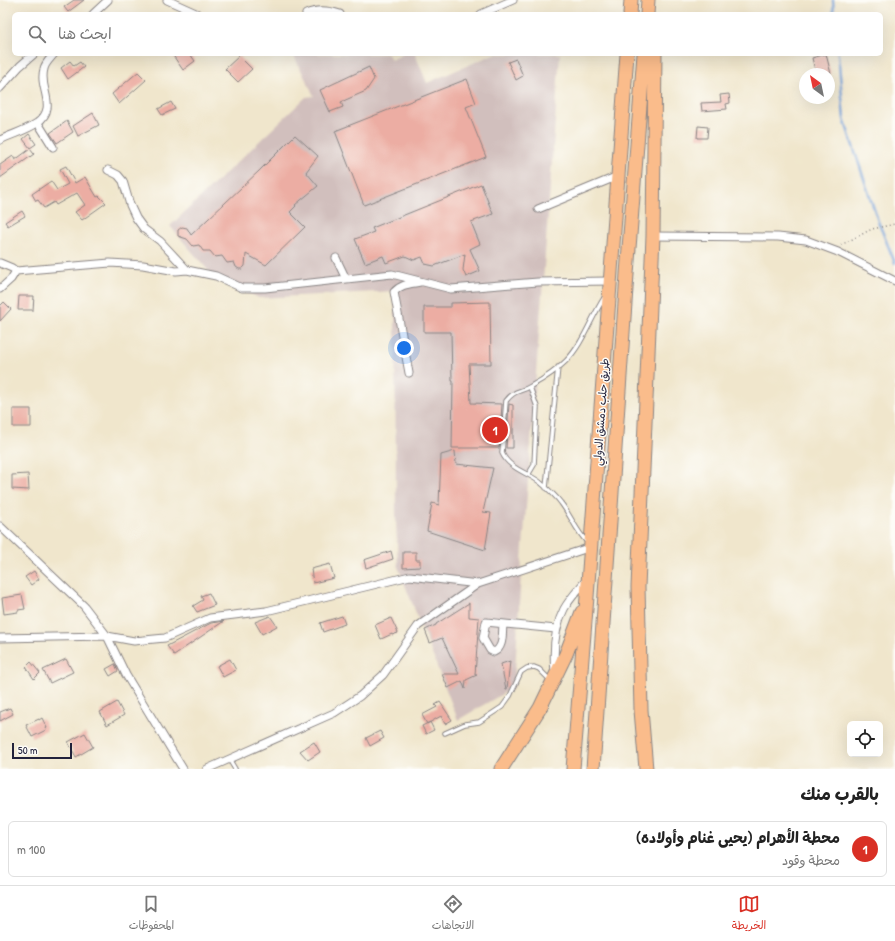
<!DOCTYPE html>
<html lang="ar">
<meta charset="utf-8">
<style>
:root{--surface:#fff;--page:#f2f2f2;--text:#222;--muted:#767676;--line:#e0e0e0;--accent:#d93025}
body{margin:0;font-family:"Patrick Hand","Playpen Sans Arabic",sans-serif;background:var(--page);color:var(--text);direction:rtl}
.controls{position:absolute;right:12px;bottom:12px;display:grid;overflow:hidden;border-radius:6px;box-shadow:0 4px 16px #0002}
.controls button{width:36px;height:36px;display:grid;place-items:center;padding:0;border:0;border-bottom:1px solid var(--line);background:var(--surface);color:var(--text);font:20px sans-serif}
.compass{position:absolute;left:799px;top:68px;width:36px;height:36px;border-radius:50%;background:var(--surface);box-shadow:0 4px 16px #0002;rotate:327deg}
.scale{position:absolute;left:12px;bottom:10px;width:60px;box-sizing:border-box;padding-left:4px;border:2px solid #22223b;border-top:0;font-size:11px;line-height:14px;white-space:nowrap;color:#22223b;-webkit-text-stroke:3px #fdfcf7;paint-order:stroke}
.you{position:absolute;left:404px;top:348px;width:14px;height:14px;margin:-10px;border:3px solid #fff;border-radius:50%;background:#1a73e8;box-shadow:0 0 0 6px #1a73e833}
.badge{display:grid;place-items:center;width:26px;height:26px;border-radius:50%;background:var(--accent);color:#fff;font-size:13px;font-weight:700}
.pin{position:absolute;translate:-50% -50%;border:2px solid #fff;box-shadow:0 1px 4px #0006}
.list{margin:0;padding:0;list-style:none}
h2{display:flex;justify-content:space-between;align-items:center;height:52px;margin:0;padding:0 16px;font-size:17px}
h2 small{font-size:13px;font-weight:400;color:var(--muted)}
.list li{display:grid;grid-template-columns:26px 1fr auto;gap:12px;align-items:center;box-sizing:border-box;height:56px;margin:0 8px 8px;padding:0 8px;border:1px solid var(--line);border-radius:6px}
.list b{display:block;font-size:15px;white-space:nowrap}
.list p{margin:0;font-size:13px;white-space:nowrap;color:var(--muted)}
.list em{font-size:13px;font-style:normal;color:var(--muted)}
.icon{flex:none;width:22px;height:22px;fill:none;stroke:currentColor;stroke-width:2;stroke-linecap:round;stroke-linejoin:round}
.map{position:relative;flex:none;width:895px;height:769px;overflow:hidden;direction:ltr}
.search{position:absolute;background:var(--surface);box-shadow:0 4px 16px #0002;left:12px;right:12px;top:12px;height:44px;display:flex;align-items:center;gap:10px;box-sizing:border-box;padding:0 14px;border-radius:6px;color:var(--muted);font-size:15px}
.sheet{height:116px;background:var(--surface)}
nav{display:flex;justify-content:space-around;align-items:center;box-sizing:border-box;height:56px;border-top:1px solid var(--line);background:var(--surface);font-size:11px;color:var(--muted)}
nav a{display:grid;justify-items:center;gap:2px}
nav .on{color:var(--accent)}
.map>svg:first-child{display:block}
.industrial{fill:#d1bfbd}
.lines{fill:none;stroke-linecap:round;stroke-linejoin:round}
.stream{stroke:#6d9cd6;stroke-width:2.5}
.building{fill:#ecada3}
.service-casing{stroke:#898484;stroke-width:5.5}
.minor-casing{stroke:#898484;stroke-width:9}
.motorway-casing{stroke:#898484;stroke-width:15}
.path{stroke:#898484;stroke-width:1.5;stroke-dasharray:1 3;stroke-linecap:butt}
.service{stroke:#fff;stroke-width:3.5}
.minor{stroke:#fff;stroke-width:7}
.motorway{stroke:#fabc8b;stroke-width:13}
.labels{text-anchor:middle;stroke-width:3;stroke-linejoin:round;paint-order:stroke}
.street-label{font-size:11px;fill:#22223b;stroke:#fdfcf7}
</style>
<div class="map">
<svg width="895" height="769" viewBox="0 0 895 769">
<rect width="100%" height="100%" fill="#fdfcf7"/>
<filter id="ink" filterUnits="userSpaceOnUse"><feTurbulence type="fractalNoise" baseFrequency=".025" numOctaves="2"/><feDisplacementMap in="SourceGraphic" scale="8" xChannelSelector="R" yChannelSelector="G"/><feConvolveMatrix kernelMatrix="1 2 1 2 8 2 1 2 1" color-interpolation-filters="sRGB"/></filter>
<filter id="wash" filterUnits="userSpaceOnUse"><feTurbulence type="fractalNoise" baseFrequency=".012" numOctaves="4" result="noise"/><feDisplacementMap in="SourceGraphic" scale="16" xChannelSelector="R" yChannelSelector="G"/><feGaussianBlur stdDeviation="0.9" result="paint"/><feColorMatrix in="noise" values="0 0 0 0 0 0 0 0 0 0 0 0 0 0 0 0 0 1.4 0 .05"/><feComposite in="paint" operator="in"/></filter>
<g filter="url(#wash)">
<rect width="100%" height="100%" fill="#f0e6cc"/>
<path class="industrial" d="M293 54H388L391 60 404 54H415L427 83 494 54H560L521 574 514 687 458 720 398 567 396 520 395 291 259 298 213 276 170 226 306 97 314 96Z"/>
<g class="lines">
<path class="stream" d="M833 0 834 14
M838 54 844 119 878 221 895 263"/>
</g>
<g id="blocks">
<path class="building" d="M74 0H84L68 12 64 7Z
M172 54H190L195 61 183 70Z
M826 54 831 74H816L812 58Z
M239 56 252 69 238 82 225 69Z
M516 59 523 76 516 80 508 62Z
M70 61 74 66 80 62 84 67 68 79 61 68Z
M369 67 374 79 366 91 341 102 343 107 330 112 320 90Z
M138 72 146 80 119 104 112 94Z
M467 79 476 103 466 107 486 157 364 205 335 131Z
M729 94 730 103 726 104 727 109 702 111 701 103 721 102 720 95Z
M171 102 175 109 162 115 158 109Z
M93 113 99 125 78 136 73 126Z
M67 121 73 132 57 143 50 133Z
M698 126 708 127 707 138H697Z
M29 134 36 144 30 148 23 139Z
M295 135 318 156 306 172 318 186 295 205 296 206 290 212 305 227 266 265 246 254 245 266 242 269H239L236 267 234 262 227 263 222 256 215 257 210 251H203L199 245 193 246 187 239 178 236V230L182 227 187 228 191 235 259 171Z
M30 149 34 154 0 178V165L13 156 15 160Z
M66 166 75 183 85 177 97 197 99 196 106 203 82 220 75 212 85 205 77 193 56 205 54 202 44 208 38 200 36 201 32 194 51 181 57 190 68 184 60 169Z
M481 184 493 214 471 222 480 244 470 249 480 271 466 277 463 270 465 254 434 266 425 264 422 257 414 260 405 256 386 263 383 256 365 263 355 239 374 232 372 228Z
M22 211 25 216 8 226 5 222Z
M19 296H34L33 310H18Z
M4 302 11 309 0 321V306Z
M490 302 491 364H469L471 403 502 404 499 448H452L453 381H452L451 332H424V307H451V303Z
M509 404 513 405V448H506Z
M13 409H31V427H13Z
M455 451 456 464 493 468 483 512 491 513 485 550 427 531 432 503 439 505 441 455Z
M28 474 29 490 12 489V475Z
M391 551 393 559 366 568 364 560Z
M403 552H416V560H420V567L403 568Z
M330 564 334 578 313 583 311 569Z
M34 571 39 579 31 585 25 577Z
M209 593 215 605 197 612 193 606 203 600 201 596Z
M22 595 25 609 18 610V612L4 614 2 598Z
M469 603V617L479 618 475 675H477L466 680 465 689 462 681 448 688 442 674H459L442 638 430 643 425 630 436 625V624Z
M270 616 277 626 262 634 255 622Z
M342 616 345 624 323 632 320 623Z
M391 618 398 633 392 635V634L381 639 375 625Z
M224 621 174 655 167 646 211 623Z
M66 659 73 672 50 683 43 670Z
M230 659 236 670 223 677 217 666Z
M510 661 507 689H506L501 664Z
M31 662 40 673 34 679 26 667Z
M115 664 118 671 110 676 106 669Z
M117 702 124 715 107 725 100 712Z
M440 702 452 720 445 724 441 716 427 724 422 715 437 707 435 705Z
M10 708 13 714 0 721V712Z
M42 718 47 728H45L46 730 32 737 26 725 39 719V720Z
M430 722 434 730 426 734 422 726Z
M380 731 384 738 370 746 366 738Z
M85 733 93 747 76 757 68 742Z
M314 742 320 752 308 760 300 751Z"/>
</g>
</g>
<g filter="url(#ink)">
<use href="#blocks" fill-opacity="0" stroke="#898484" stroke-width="1"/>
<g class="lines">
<g class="service-casing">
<path id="service" d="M528 475 534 465 537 407 530 387
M546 488 558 367
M587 542C576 531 571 516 561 503 556 496 548 489 541 483 529 473 509 469 502 453L506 401C515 389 520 393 531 386 542 380 557 370 566 361 583 344 591 318 604 298
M445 733 465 724 479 722 502 707 510 696 521 672 527 668 534 667 539 669 550 680
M229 759 235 769"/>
</g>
<g class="minor-casing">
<path id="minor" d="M167 0 198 14
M93 14 108 0
M306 14C317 9 328 10 340 14
M481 14 513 0
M0 88 20 66 34 54
M38 123 53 147
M0 140C12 134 25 131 37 123 59 107 38 89 44 69 45 63 50 59 54 54
M108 170 118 175 123 181 130 205 136 218 144 229 160 241 187 270
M538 209 618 176
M653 236 778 237 806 240 838 252 895 281
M336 258 346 279
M0 263 12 268 16 271 110 263 143 265 176 271 187 270 216 276 242 288H265L392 274 451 289 538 282 610 281
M0 289 11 279 16 271
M409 373 394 292C401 284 410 284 420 282
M0 526 84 606 107 636 126 675 183 769
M503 624C502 634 504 648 494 652L490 650 483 638 486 622 556 629
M0 638 107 636 134 641 165 638 210 618 266 611 410 576 478 584 591 547
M555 673C553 651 554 628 564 609 570 598 579 589 587 579
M207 769 334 713 360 696 383 675 418 626 478 584"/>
</g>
<g class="motorway-casing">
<path id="motorway" d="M630 14 631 0
M647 14 648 0
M501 769 540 708 566 654 582 612
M573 769 587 597 627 54
M593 769 627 274 644 54
M646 769 641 710 638 587 653 236 655 54"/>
</g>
<path class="path" d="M841 245 872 229 895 224"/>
<use href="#service" class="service"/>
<use href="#minor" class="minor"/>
<use href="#motorway" class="motorway"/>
</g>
</g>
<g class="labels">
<g class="street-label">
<text transform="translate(601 412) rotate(-86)" y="4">طريق حلب دمشق الدولي</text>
</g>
</g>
</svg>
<div class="controls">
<button><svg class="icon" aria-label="locate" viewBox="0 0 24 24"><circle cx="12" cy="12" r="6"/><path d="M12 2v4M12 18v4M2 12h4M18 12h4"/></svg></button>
</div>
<svg class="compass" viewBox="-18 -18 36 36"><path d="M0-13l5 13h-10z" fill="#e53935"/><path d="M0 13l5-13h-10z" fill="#767676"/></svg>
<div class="scale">50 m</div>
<div class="you"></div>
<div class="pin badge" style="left:495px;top:430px">1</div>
<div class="search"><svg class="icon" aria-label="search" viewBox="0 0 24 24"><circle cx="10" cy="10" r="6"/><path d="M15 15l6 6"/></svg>ابحث هنا</div>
</div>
<section class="sheet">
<h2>بالقرب منك<small></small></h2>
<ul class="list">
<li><span class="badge">1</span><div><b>محطة الأهرام (يحيى غنام وأولاده)</b><p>محطة وقود</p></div><em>100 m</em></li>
</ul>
</section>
<nav>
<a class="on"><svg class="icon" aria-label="map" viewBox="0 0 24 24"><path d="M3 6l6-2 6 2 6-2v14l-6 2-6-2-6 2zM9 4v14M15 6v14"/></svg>الخريطة</a>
<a><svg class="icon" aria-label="directions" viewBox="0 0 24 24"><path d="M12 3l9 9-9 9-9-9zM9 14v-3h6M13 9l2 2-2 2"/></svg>الاتجاهات</a>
<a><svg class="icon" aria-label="saved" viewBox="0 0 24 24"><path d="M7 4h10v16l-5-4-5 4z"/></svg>المحفوظات</a>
</nav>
